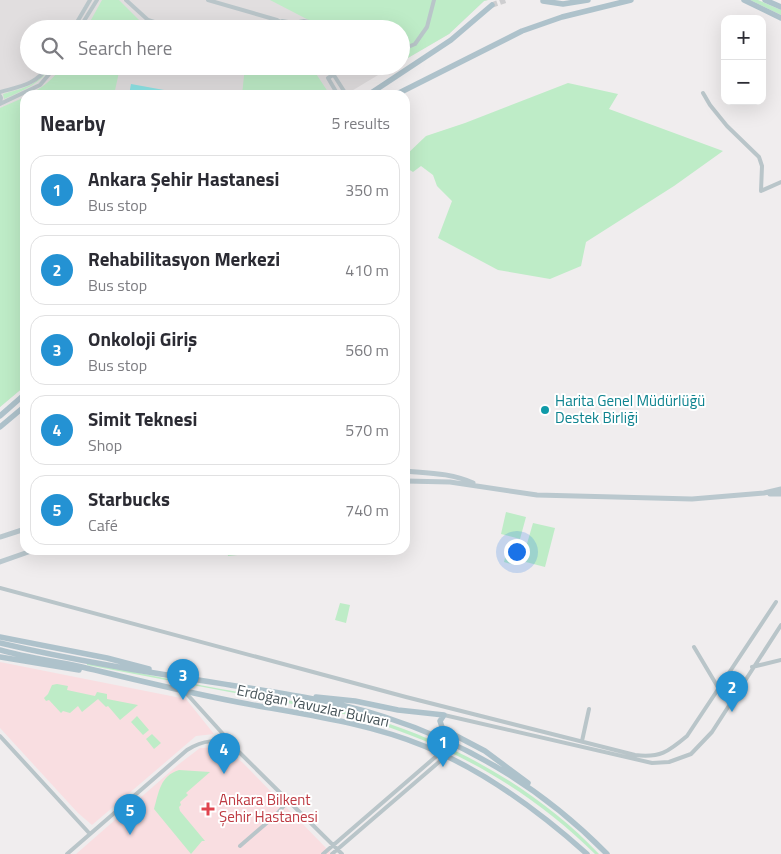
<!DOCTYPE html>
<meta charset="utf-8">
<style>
:root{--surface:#fff;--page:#f2f2f3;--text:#2b2b33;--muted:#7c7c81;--line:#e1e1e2;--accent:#2492d3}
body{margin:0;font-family:"Titillium Web",sans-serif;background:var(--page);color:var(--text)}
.controls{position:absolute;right:15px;top:15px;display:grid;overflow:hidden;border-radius:10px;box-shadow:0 5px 20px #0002}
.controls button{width:45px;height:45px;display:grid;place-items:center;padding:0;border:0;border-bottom:1px solid var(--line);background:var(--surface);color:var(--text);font:25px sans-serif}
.you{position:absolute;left:516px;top:551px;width:18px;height:18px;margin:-12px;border:4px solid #fff;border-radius:50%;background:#1a73e8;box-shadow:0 0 0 8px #1a73e833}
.badge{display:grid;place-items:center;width:32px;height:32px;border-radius:50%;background:var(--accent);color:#fff;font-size:16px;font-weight:700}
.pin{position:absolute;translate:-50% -41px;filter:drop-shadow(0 1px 2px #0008)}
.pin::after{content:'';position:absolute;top:26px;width:18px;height:15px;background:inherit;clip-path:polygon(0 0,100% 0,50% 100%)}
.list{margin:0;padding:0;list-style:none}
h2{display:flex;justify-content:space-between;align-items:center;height:65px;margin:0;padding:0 20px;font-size:21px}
h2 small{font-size:16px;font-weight:400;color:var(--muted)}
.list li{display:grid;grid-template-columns:32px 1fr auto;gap:15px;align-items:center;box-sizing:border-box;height:70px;margin:0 10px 10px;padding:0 10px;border:1px solid var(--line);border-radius:15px}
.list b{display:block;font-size:19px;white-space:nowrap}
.list p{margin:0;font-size:16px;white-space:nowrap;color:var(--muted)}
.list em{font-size:16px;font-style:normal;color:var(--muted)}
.icon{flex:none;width:28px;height:28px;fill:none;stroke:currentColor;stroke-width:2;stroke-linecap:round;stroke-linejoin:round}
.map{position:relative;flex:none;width:781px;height:854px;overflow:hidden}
.search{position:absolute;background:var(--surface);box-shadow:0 5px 20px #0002;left:20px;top:20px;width:390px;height:55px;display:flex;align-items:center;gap:12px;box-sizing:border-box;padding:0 18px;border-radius:28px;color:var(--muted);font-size:19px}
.panel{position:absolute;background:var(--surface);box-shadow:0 5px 20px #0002;left:20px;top:90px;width:390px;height:465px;border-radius:15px}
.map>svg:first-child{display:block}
.education{fill:#e1dedf}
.medical{fill:#f9dee1}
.green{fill:#beecc7}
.water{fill:#8de4e6}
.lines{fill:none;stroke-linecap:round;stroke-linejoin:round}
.primary-tunnel{stroke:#ceced0;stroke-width:5.5;stroke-dasharray:5.5 3;stroke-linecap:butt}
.minor{stroke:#b9c5c9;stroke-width:4}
.secondary{stroke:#bac8ce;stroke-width:5}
.primary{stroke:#aec2cb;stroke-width:5.5}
.culture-dot{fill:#0f9aa8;stroke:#fff;stroke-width:2}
.health-dot{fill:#e0444e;stroke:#fff;stroke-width:2}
.labels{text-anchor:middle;stroke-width:4;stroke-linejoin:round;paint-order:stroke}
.culture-label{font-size:15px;fill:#0d838f;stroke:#fff;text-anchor:start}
.street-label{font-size:15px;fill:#475459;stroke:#fff}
.health-label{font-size:15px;fill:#be3a42;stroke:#fff;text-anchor:start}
</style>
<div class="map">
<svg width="781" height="854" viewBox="0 0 781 854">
<rect width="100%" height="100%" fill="#f0edee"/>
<path class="education" d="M0 0H488L484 1 449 34 401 62V29H29V66H393L345 95H25V386L0 407Z"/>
<path class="medical" d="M0 662 186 699 214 734 196 736 92 825 78 813 0 728Z
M221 747 242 762 332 854H76L179 764 200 748Z"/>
<path class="green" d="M102 0H119L143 24 160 29H86Z
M270 0H488L484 1 449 34 401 62V29H326Z
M750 0H758L781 10V15Z
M52 66C41 83 23 91 4 99L3 94C28 87 34 86 52 66Z
M62 66H134L133 74 119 72 114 95H28C42 88 54 79 62 66Z
M245 66H311L330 95H242Z
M568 83 618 94 609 109 723 151 674 186 586 242 581 266 550 279 498 270 438 238 452 201 437 186 433 175 421 166 413 172 405 167V156L426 136 465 123Z
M25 97V386L0 407V108Z
M506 512 526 517 520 539 501 534Z
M533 523 555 528 545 567 522 561Z
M509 542 520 545 515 565 504 562Z
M227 550H264V552L228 556Z
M340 603 350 605 346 623 335 620Z
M87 663C132 671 176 681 221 689 273 698 327 705 377 720 460 746 539 791 599 854H595C524 784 437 737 340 713L87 665Z
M57 684 68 686 67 690 95 696 97 692 107 694V699L138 705 120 720 108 706 106 707 98 699 82 712 78 706 70 713 63 711 61 713 49 700 46 701 44 698 48 694 52 685Z
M137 716 149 730 143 735 131 722Z
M152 734 161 743 154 749 146 739Z
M179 770 210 772 186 793 188 795 180 802 181 805 179 807 180 811 205 841H202L191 854 154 809C159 792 160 776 179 770Z"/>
<path class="water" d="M131 84 175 92V95H129Z"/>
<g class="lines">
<path class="primary-tunnel" d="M492 5 506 0"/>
<path class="minor" d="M126 0 148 20 176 29
M208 0 277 20 294 29
M282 21 294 23 304 21 346 29
M73 29 90 0
M79 29 97 0
M401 50 415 44 427 27 434 0
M328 66 344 91 338 95 328 78 333 75
M0 92C21 86 35 85 49 66
M703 93 710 105 727 126 759 157 762 166 761 191 781 182
M0 96 1 98 0 102
M0 104 40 85 56 66
M0 588 406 697 635 755C660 758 668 752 687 736L776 602
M694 647 719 689
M752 667 781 660
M186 693 233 745
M444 715 652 763 669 762 691 754 712 732 781 625
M0 736 90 834
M582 741 589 709
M240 846 276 815 288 801
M67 854 187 750C203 740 217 738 234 747L342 854
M323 854 440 753
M332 854 446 756"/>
<path class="secondary" d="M405 471C428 473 452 473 473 483
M405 481 450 482 537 495 692 499 764 493 781 489
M770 494H781
M0 537 25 529
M0 562 34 550"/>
<path class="primary" d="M744 0 781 18
M765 0 781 7
M543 1 563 4 588 0
M368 95 451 40 492 5
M395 95 522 31 562 17 631 0
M0 416 25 394
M0 427 25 406
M0 637 107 658 149 669
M0 643C75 661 153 673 230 685 282 693 335 701 385 717 469 744 545 791 607 854
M0 650C27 658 55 661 82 667 137 680 192 694 248 704 307 715 368 723 424 746 485 771 538 810 587 854
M0 657 79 670
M316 697 355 701 398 710 444 715 440 721 442 727 445 730 485 751 528 783"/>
</g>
<circle class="culture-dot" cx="545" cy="410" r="5"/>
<path class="health-dot" d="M205.5 801.5h5v5h5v5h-5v5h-5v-5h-5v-5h5z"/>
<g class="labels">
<g class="culture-label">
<text x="555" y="406">Harita Genel Müdürlüğü<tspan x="555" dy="17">Destek Birliği</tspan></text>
</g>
<g class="street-label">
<text transform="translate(313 706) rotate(12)" y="5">Erdoğan Yavuzlar Bulvarı</text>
</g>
<g class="health-label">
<text x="219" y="805">Ankara Bilkent<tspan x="219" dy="17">Şehir Hastanesi</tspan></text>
</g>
</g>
</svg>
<div class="controls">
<button>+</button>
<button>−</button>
</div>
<div class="you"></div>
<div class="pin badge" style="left:443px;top:767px">1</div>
<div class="pin badge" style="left:732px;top:712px">2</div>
<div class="pin badge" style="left:183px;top:700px">3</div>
<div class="pin badge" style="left:224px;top:774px">4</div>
<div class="pin badge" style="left:130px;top:835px">5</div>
<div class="search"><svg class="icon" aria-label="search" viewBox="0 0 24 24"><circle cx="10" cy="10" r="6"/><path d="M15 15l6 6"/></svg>Search here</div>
<section class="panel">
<h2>Nearby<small>5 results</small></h2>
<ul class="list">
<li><span class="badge">1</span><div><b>Ankara Şehir Hastanesi</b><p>Bus stop</p></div><em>350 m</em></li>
<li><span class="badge">2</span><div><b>Rehabilitasyon Merkezi</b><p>Bus stop</p></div><em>410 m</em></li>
<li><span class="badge">3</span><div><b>Onkoloji Giriş</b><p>Bus stop</p></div><em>560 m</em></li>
<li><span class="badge">4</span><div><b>Simit Teknesi</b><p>Shop</p></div><em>570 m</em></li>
<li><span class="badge">5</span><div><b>Starbucks</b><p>Café</p></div><em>740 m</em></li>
</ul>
</section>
</div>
